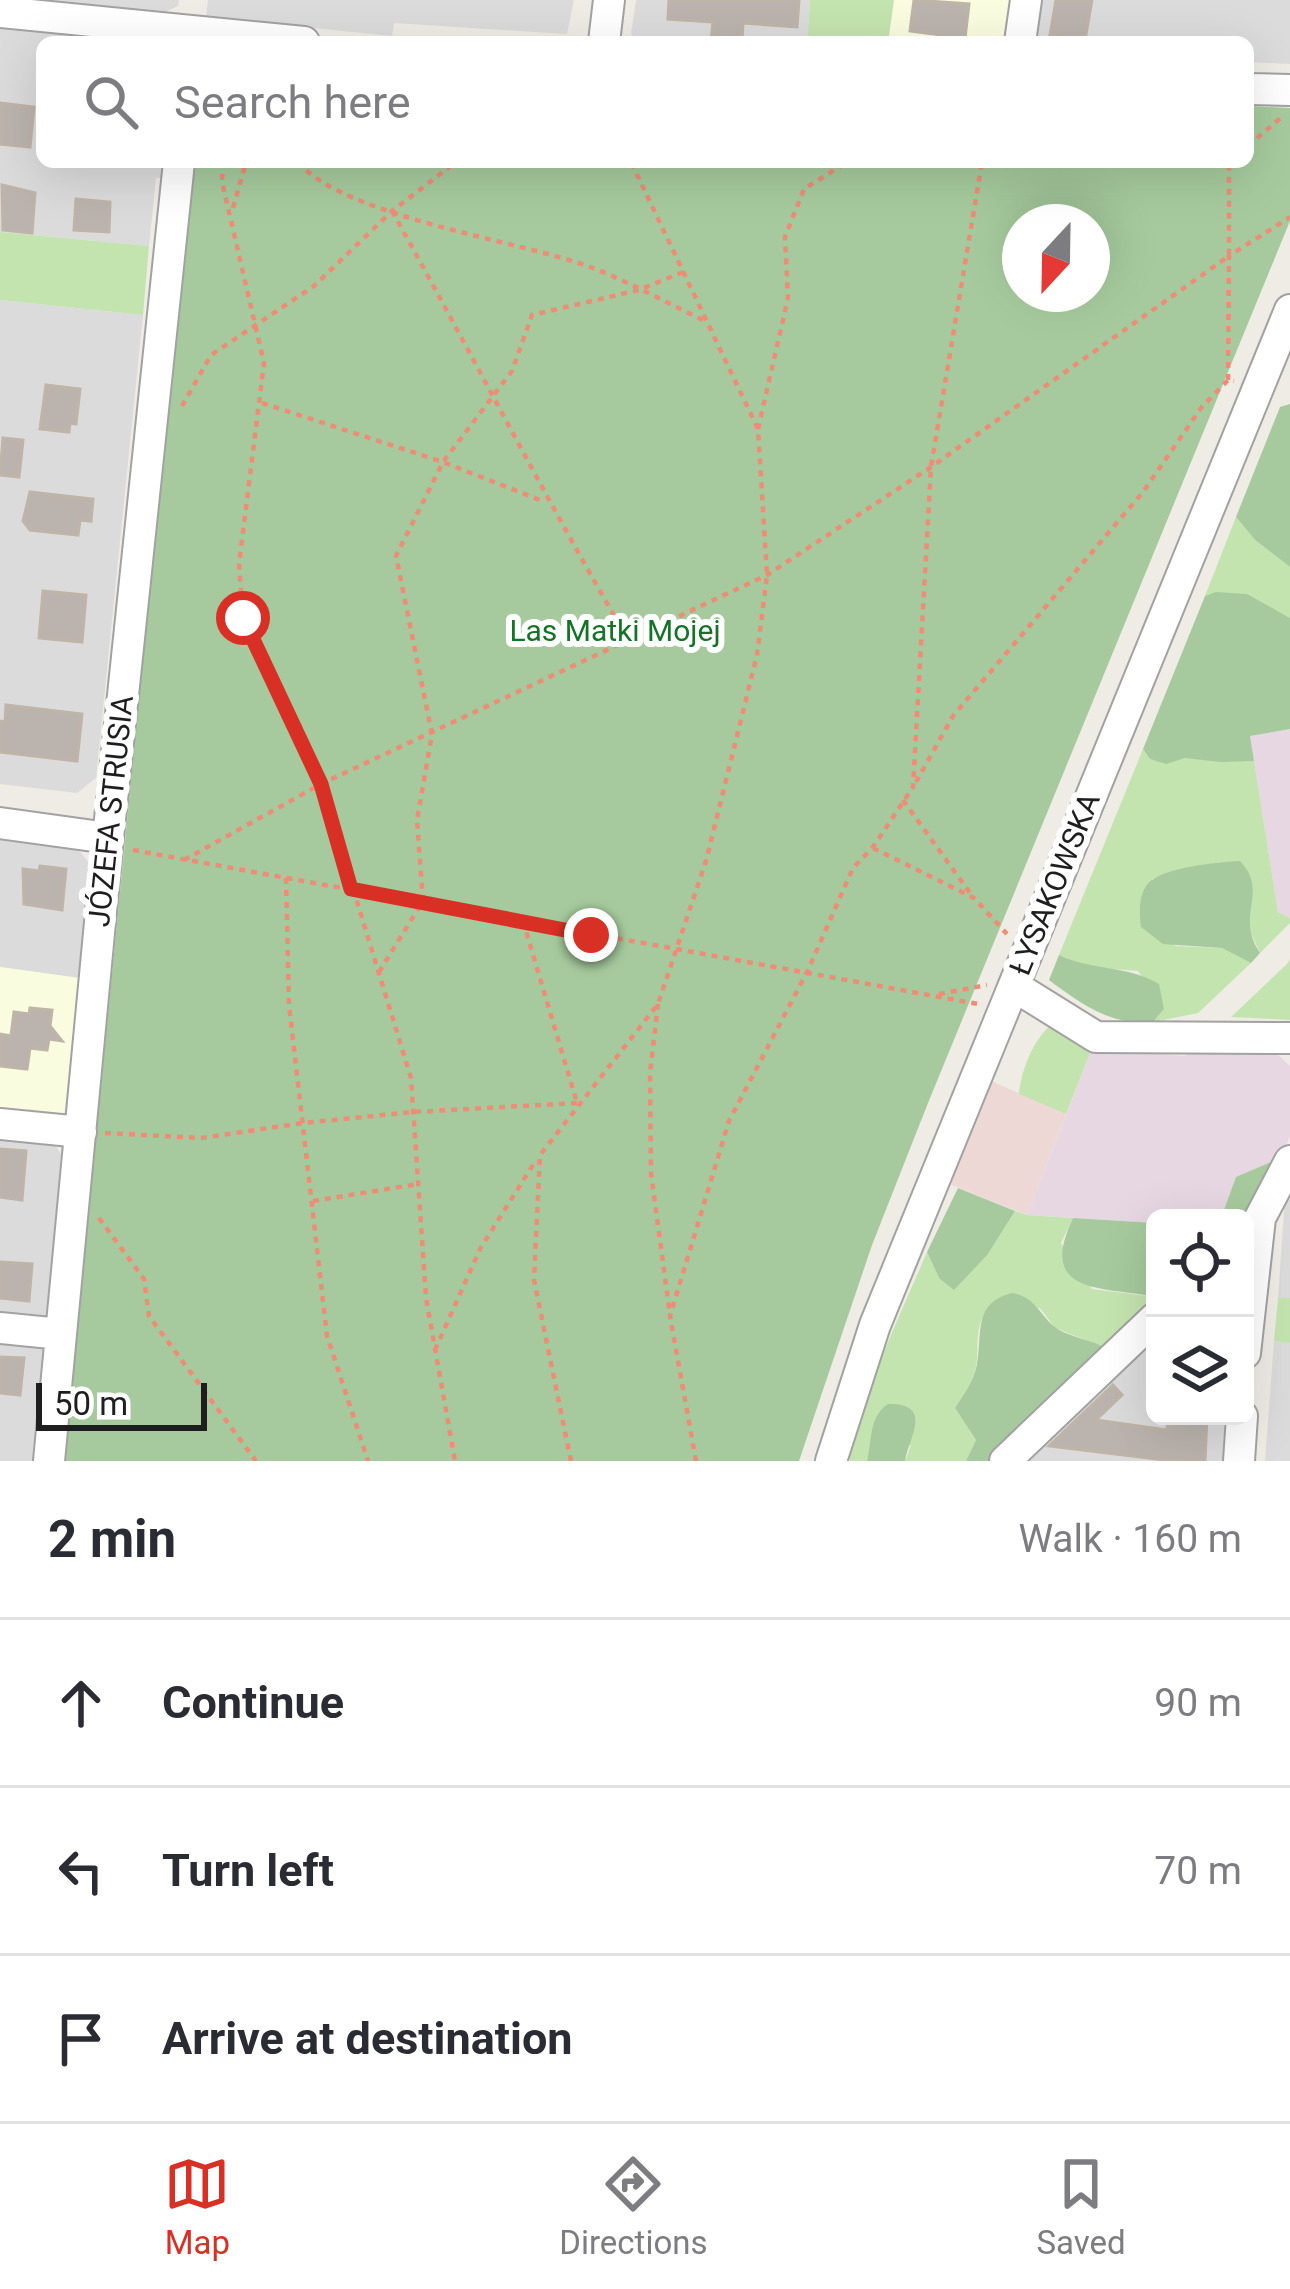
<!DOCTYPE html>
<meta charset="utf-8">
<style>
:root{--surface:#fff;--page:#f7f7f7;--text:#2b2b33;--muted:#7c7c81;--line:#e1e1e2;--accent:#d93025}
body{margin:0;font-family:Roboto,sans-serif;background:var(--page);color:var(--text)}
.controls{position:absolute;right:36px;bottom:36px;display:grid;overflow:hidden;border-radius:18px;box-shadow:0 12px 48px #0002}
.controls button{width:108px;height:108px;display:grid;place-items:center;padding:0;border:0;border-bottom:3px solid var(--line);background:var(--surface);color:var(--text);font:60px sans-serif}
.compass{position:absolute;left:1002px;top:204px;width:108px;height:108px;border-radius:50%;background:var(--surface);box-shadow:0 12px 48px #0002;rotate:202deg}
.scale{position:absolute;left:36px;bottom:30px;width:171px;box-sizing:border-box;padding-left:12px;border:6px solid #1e1e1e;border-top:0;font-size:33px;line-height:42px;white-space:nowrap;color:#1e1e1e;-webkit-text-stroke:9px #fff;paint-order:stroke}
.stop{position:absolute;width:36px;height:36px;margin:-27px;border:9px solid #d93025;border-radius:50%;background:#fff}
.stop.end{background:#d93025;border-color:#fff;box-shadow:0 3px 12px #0008}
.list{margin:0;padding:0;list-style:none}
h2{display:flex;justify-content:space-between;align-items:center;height:156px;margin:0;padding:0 48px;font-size:51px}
h2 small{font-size:39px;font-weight:400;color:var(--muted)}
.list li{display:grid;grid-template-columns:78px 1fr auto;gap:36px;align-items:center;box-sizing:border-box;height:168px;padding:0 48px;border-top:3px solid var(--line)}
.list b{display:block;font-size:45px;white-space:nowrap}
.list em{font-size:39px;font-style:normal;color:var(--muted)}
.icon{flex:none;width:66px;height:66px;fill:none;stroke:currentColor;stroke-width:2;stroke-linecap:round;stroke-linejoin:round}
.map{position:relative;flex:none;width:1290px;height:1461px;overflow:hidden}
.search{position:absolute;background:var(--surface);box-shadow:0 12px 48px #0002;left:36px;right:36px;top:36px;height:132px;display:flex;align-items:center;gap:30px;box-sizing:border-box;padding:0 42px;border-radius:18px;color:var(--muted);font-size:45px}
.sheet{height:660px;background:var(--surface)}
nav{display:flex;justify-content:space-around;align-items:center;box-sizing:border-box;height:168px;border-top:3px solid var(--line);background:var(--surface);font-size:33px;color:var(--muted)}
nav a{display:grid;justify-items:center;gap:6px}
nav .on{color:var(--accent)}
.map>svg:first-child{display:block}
.residential{fill:#dcdbdb}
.commercial{fill:#eed8d5}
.industrial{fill:#e7d7e3}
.education{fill:#fafce0}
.grass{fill:#c4e4af}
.forest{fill:#a6ca9d;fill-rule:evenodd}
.building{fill:#bbb4ae;stroke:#bfb4a8;stroke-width:3}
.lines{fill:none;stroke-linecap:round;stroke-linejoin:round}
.minor-casing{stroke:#a2a2a2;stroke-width:34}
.path{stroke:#ee8d76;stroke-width:4.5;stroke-dasharray:6 6;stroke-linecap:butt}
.minor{stroke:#fff;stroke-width:30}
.route{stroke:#d93025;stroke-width:15}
.labels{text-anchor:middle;stroke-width:12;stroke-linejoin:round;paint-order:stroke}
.park-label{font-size:30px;fill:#147425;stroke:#fff}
.street-label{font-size:30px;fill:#1e1e1e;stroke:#fff}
</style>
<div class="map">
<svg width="1290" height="1461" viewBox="0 0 1290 1461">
<rect width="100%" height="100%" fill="#eeece5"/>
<path class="residential" d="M11 0H179L178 6 159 15Z
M208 0H574L567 34 394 23 392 36 206 17Z
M636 0H810L807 42 636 40 631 34Z
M1039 0H1290V64L1248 62V42H1033Z
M0 26 176 42H42V162H162L161 178H156L149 246 0 232Z
M0 300 143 315 96 778 77 793 0 784Z
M0 839 77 848 90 864 79 978 0 967Z
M0 1135 52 1141 61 1154 34 1461H0Z
M1290 1193V1298H1278L1285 1197Z
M1155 1334V1416H1225L1222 1461H1022Z
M1274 1341 1290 1343V1461H1265Z"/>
<path class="commercial" d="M989 1080 1066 1114 1027 1215 947 1183Z"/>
<path class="industrial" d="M1290 729V918L1278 912 1250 736Z
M1092 1048 1184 1056 1196 1050 1275 1052 1290 1066V1136L1285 1149 1280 1158 1237 1177 1221 1218H1155V1223L1027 1215Z"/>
<path class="education" d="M894 0H1012L1006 42H888Z
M0 967 79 978 64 1116 0 1109Z"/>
<path class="grass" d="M810 0H894L888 42H807Z
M0 232 149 246 143 315 0 300Z
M1236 517 1255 540 1290 567V618C1266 605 1231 587 1205 596Z
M1143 749 1150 759C1166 761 1177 758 1191 758 1212 758 1232 762 1254 761L1278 912 1290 918V923L1260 953 1247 925 1251 909 1220 862 1152 879 1175 946 1222 948 1251 963 1198 1013 1153 1022 1164 1009 1138 971 1087 967 1059 955Z
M1290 959V1020L1231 1017 1287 964Z
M1051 1025 1092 1048 1066 1114 1019 1094C1021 1071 1033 1040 1051 1025Z
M1015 1211 1027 1215 1073 1218 1061 1243 1092 1289 1155 1297V1307L1108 1349 1055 1328 1040 1308 988 1310C972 1328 981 1349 975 1371 972 1384 963 1396 955 1408L976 1440 966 1461H905L911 1445 869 1453 867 1461H850C848 1425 910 1293 927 1252L939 1278 988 1254Z
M1278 1298H1290V1343L1274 1341Z"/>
<path class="forest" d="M1248 106 1290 108V221L928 1103 872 1245 799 1461H64L192 162H1248ZM1020 222H1092V294H1020Z
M1290 404V567L1255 540 1236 517 1280 407Z
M1216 592 1247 594 1290 618V729L1250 736 1254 761 1220 762 1185 758 1166 764 1150 759 1143 749 1205 596Z
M1240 861C1270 892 1234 915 1260 953L1251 963 1222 948 1163 944 1141 927C1139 912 1138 890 1152 880 1169 867 1219 862 1240 861Z
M1059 955C1092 971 1128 965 1159 984L1164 1009 1153 1022C1111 1026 1081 1004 1049 980Z
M1280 1158 1245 1218H1221L1236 1177Z
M958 1188 1015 1211 988 1254 954 1290 939 1278 927 1252Z
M1073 1218 1155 1223V1297C1103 1286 1036 1296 1073 1218Z
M1012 1293C1037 1297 1041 1319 1059 1330 1074 1338 1092 1340 1108 1349L996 1461H966L976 1440 955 1408C964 1394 974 1381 977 1364 983 1335 972 1303 1012 1293Z
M888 1404C935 1403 908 1439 905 1461H867C872 1441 869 1416 888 1404Z"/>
<path class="building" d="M669 0H799L797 27 743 23 742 42H711L713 22 668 19Z
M914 0 969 4 965 38 910 31Z
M1056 0H1092L1085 40 1050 35Z
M0 103 34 107 30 147 0 144Z
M2 185 35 193 32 233 3 230Z
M76 199 110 202 109 232 74 230Z
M46 385 80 389 76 424 70 423 69 432 40 429Z
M3 438 23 440 19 477 0 475Z
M30 492 93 499 91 521 80 520 78 535 30 530 23 521Z
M43 591 86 595 82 642 39 638Z
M6 705 82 714 77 761 0 752V721L5 722Z
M40 866 66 869 62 910 24 904 23 869 39 871Z
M30 1008 52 1010 50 1026 62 1041 49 1039 47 1050 30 1048 27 1069 0 1066V1034L11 1036 14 1012 29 1014Z
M0 1149 26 1151 22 1200 0 1197Z
M0 1262 32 1264 29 1301 0 1298Z
M0 1357 24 1358 20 1395 0 1393Z
M1113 1385 1122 1395 1096 1420 1167 1430 1168 1416H1207L1205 1461H1173L1049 1446Z"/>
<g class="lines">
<g class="minor-casing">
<path id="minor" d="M0 12 304 42
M604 42 609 0
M1020 42 1026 0
M1248 89 1290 90
M0 823 108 838
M1014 986 1096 1037 1290 1038
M0 1124 81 1132
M0 1328 61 1334
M1245 1353 1260 1218 1290 1161
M49 1461 108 838 179 162
M831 1461 875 1325 904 1254 1290 310
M1005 1461 1155 1318
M1239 1461 1242 1416"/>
</g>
<path class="path" d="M1248 146 1284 115
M223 162 222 182 264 363 239 564 243 618 321 784 411 1078 426 1298 455 1461
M298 162C345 217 517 240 590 267 630 282 669 304 707 322
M233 208 246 162
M392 211C472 354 546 500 629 641
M1228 380 1229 256 1290 217
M262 403 443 462 545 502
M182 406 211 355 314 286 392 211 456 162
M758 429 788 298 785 237 804 189 847 162
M916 782 953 716 1143 492 1201 408 1228 380 1234 381
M903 800 970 893
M873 848 974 898 1007 934
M133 850 978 1004
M184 860 321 784 767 575 931 467 1229 256V162
M286 878 289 1005 327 1336 368 1461
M523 921 577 1103
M379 972 423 901 417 820 432 734 396 556 443 462 512 371 532 315 639 290 683 272
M939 994 987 985
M658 1004 650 1073 651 1173 670 1315
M105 1133 201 1138 303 1123 413 1112 577 1103
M313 1201 418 1184
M99 1218 144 1279 149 1316 256 1461
M435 1350 480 1249 536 1160
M571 1461 534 1280 540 1155 658 1004 706 861 757 655 767 575 758 429 631 162
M696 1461 670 1316 729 1121 808 970 853 868 873 847 913 787 931 467 982 162"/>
<use href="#minor" class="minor"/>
</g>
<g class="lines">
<path class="route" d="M243 618 321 784 351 889 591 935"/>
</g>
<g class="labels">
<g class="park-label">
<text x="615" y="641">Las Matki Mojej</text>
</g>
<g class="street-label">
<text transform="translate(111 811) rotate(-84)" y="10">JÓZEFA STRUSIA</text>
<text transform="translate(1055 884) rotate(-68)" y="10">ŁYSAKOWSKA</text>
</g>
</g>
</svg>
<div class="controls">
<button><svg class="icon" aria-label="locate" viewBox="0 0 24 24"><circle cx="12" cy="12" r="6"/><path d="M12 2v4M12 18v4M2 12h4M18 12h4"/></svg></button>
<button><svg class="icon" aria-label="layers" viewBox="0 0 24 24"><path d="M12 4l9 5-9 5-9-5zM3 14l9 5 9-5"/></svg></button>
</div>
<svg class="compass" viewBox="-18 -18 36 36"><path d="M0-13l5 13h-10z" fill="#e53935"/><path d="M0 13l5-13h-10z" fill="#7c7c81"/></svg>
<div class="scale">50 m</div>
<div class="stop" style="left:243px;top:618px"></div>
<div class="stop end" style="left:591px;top:935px"></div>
<div class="search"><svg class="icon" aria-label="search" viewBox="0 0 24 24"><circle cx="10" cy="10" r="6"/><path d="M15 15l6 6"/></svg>Search here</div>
</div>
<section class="sheet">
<h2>2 min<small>Walk · 160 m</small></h2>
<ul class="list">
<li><svg class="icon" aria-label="ahead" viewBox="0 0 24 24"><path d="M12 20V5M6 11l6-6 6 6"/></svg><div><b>Continue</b></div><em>90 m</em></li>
<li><svg class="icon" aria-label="left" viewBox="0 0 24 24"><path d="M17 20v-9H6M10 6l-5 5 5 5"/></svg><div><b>Turn left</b></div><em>70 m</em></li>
<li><svg class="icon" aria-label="arrive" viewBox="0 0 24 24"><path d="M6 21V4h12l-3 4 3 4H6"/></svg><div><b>Arrive at destination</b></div></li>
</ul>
</section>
<nav>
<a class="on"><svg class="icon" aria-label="map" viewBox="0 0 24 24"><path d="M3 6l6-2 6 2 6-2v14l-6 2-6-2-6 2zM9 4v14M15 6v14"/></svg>Map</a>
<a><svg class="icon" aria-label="directions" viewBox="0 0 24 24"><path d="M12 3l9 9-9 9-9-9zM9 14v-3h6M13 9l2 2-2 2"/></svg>Directions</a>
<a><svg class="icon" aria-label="saved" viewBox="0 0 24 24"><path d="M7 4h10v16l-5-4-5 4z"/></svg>Saved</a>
</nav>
